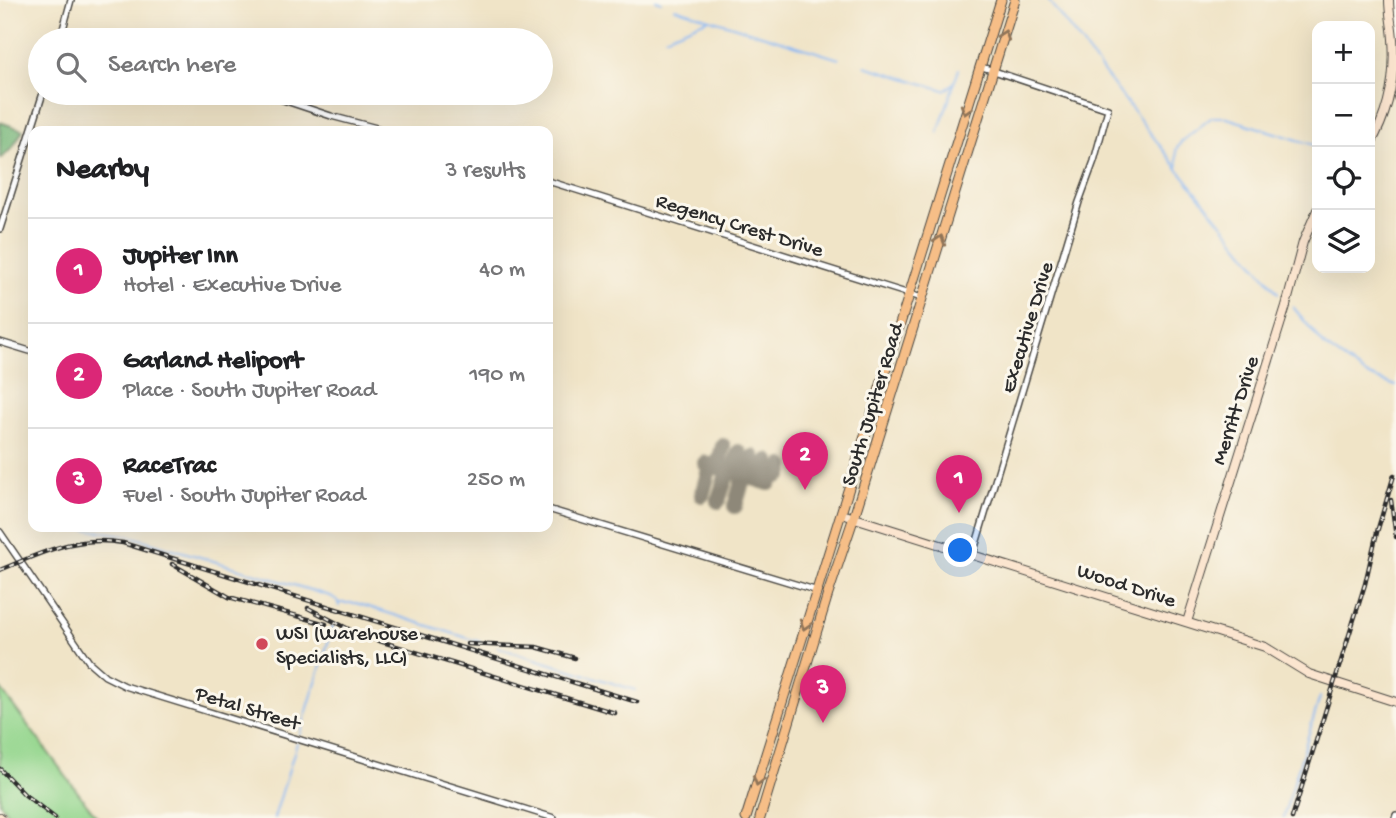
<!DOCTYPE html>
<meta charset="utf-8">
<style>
:root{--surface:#fff;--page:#f6f6f6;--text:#202124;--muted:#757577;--line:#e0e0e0;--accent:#db2777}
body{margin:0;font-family:"Gochi Hand",sans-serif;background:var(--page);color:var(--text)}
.controls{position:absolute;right:21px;top:21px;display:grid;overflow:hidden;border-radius:14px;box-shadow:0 7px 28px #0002}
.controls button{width:63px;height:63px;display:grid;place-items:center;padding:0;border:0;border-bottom:2px solid var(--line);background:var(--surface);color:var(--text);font:35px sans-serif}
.you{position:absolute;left:961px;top:551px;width:24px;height:24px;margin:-18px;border:5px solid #fff;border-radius:50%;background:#1a73e8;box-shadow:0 0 0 10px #1a73e833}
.badge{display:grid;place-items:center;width:46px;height:46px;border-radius:50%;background:var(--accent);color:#fff;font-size:23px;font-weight:700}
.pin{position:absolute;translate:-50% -58px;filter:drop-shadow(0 2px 4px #0008)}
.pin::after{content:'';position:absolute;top:37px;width:24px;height:21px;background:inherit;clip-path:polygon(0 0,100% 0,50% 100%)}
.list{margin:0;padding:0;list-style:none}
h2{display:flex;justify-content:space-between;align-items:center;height:91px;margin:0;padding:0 28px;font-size:30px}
h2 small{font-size:23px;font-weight:400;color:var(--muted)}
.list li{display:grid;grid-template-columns:46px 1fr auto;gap:21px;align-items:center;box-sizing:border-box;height:105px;padding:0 28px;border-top:2px solid var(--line)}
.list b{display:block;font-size:26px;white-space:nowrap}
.list p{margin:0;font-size:23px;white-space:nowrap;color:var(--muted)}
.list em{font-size:23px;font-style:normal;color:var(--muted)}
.icon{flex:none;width:38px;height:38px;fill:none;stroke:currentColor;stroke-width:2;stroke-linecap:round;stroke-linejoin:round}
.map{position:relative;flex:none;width:1396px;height:818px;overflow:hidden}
.search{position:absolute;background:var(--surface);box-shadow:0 7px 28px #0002;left:28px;top:28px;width:525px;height:77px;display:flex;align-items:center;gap:18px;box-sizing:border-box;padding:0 24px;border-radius:38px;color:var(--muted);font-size:26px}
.panel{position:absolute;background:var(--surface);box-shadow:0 7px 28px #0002;left:28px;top:126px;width:525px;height:406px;border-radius:14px}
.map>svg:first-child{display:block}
.green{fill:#93d58c;stroke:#5f805c;stroke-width:2}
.forest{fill:#76b678;stroke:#507052;stroke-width:2}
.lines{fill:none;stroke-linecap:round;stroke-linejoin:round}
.stream{stroke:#88b7f3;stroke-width:2}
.taxiway{stroke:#8e8879;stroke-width:16}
.street-casing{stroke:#494742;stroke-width:8}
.secondary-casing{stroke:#494742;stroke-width:10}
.primary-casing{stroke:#494742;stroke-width:11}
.street{stroke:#fff;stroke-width:5}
.secondary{stroke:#fbe5cf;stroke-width:8}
.primary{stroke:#f6be87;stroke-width:9}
.rail-casing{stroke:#2b2b2b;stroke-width:4.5}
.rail{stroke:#fbf7ec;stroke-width:2;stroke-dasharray:5;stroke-linecap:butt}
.oneway{stroke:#907459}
.poi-dot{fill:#d1495b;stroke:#fbf7ec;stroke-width:2.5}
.labels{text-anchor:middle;stroke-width:6;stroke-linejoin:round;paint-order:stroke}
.street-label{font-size:21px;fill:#2b2b2b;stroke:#fbf7ec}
.poi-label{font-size:21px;fill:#2b2b2b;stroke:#fbf7ec;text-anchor:start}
</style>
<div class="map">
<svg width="1396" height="818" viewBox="0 0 1396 818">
<rect width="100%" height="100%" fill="#fbf7ec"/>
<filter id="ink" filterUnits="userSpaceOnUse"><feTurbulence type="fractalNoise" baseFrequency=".0143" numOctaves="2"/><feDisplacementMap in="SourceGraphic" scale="14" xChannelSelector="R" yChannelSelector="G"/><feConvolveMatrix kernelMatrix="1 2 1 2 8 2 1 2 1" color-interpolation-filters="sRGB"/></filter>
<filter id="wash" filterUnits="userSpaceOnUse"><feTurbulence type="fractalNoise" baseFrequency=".00686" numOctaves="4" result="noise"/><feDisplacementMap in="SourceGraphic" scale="28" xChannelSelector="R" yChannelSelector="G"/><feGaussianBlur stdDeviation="1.57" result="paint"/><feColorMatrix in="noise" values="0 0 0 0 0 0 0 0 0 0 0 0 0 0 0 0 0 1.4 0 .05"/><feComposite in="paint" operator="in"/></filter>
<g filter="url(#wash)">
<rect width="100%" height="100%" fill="#f0e4c7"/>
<path class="green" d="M0 688 86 803 98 818H11L0 803Z"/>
<path class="forest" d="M0 122 23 130 13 147 2 158H0Z"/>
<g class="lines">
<path class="stream" d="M656 0 661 2
M1048 0 1178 169 1278 293
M675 8 839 59
M665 37 709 19
M865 66 944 90C954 86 956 79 959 69
M938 133 954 84
M1178 168 1176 150 1181 142 1212 117H1224L1317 146
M1293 307 1325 346 1366 375 1396 386
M68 527 127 535 330 596 337 600 339 606
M340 603H356L480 642
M497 647 635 690
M300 734 333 626
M274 818 297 743
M1283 818 1320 697"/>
<path class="taxiway" d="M705 463 769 483 772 478 781 474 783 466
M715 467 718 466 723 446
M730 472 733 470 739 452
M745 476 748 475 753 457
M761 481 768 461
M702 495 710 466
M718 501 727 474 726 471
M735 506 743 479 742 475"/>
</g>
</g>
<g filter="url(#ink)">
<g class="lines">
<g class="street-casing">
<path id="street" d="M63 30 96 40
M60 40 71 0
M262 93 331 116 388 131
M548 181 922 298
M0 229 43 93
M0 342 33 352
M548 509 818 591
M0 532 89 662 105 676 125 686 554 818
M973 554 1079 202 1094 161 1108 109 979 66
M1395 818 1396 815"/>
</g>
<g class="secondary-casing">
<path id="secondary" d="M1370 145C1389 112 1396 77 1393 39 1392 25 1389 13 1389 0
M842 514 1265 647 1309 674 1396 702
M1187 622 1286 306 1303 242 1317 210
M0 817 1 818"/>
</g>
<g class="primary-casing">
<path id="primary" d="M746 818 1001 0
M760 818 828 594 854 517 1015 0"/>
</g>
<use href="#street" class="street"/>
<use href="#secondary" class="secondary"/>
<use href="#primary" class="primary"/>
<g class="rail-casing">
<path id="rail" d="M1391 500 1396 537
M172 564 229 597 326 624
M0 570C44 552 75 535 123 543L637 702
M308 608 360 635 615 713
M467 644 536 647 575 658
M0 769 25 795 55 818
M1292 818 1365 584 1377 532 1394 475"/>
</g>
<use href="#rail" class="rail"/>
</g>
<defs><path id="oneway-chevron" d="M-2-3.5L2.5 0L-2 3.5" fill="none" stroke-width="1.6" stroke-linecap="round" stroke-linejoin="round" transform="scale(1.75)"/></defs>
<g class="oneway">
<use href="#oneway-chevron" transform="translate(1004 35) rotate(-72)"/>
<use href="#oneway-chevron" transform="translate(966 110) rotate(107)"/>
<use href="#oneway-chevron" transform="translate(940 240) rotate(-73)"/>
<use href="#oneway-chevron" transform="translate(805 625) rotate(107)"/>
<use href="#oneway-chevron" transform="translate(758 781) rotate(107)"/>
</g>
</g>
<circle class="poi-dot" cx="262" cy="644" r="7"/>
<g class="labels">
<g class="street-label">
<text transform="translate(740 224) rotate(17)" y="7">Regency Crest Drive</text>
<text transform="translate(1026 327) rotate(-73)" y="7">Executive Drive</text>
<text transform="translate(871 404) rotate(-73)" y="7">South Jupiter Road</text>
<text transform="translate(1234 410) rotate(-72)" y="7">Merritt Drive</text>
<text transform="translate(1127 584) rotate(18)" y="7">Wood Drive</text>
<text transform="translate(248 707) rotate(17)" y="7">Petal Street</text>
</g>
<g class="poi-label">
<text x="276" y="639">WSI (Warehouse<tspan x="276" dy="24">Specialists, LLC)</tspan></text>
</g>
</g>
</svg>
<div class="controls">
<button>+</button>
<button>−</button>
<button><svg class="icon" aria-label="locate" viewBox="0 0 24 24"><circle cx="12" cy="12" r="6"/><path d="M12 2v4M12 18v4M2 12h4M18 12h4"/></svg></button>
<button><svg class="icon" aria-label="layers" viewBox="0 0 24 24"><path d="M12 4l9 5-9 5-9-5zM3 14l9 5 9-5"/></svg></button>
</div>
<div class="you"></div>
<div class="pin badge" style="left:959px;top:513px">1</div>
<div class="pin badge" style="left:805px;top:490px">2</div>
<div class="pin badge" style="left:823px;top:723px">3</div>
<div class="search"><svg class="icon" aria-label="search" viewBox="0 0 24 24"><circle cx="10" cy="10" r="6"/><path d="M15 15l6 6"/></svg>Search here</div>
<section class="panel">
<h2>Nearby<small>3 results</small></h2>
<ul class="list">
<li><span class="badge">1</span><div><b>Jupiter Inn</b><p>Hotel · Executive Drive</p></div><em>40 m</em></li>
<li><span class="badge">2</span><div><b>Garland Heliport</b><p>Place · South Jupiter Road</p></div><em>190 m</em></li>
<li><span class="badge">3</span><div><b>RaceTrac</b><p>Fuel · South Jupiter Road</p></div><em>250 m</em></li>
</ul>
</section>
</div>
